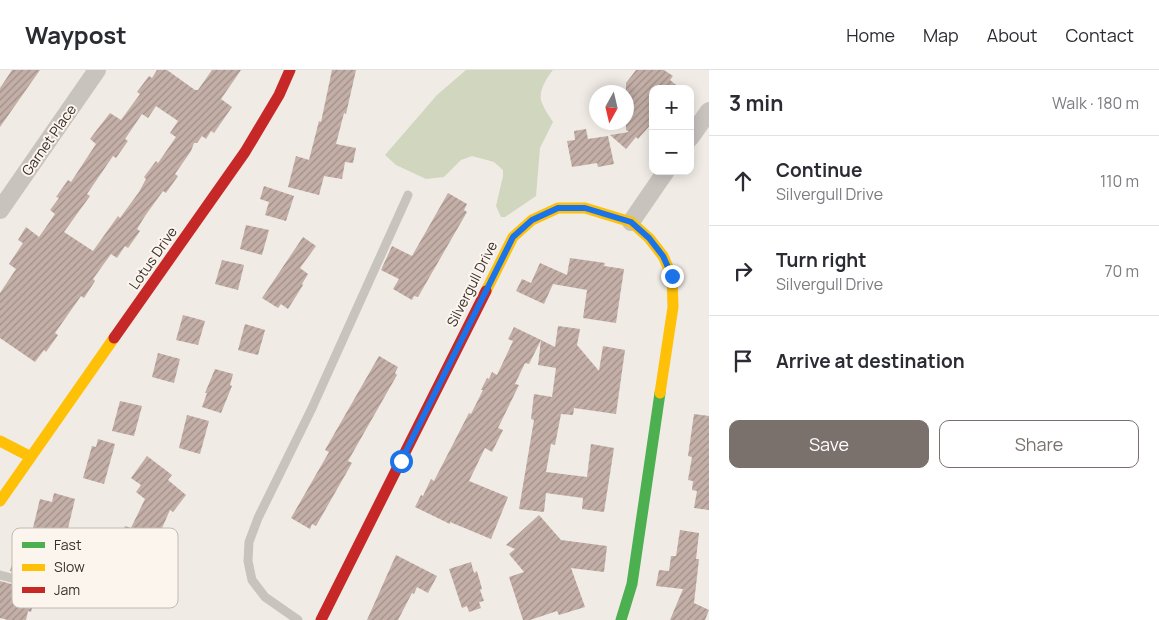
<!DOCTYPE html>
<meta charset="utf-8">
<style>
:root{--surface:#fff;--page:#f2f2f3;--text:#2b2b33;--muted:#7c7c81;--line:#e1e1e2;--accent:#7a716c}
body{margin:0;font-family:Manrope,sans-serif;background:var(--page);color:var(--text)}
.controls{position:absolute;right:15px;top:15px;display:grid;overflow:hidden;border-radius:10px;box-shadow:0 2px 12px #0003}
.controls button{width:45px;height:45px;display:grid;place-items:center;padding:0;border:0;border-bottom:1px solid var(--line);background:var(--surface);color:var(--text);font:25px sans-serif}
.compass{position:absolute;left:589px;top:15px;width:45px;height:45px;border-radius:50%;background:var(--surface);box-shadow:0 2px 12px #0003;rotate:188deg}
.stop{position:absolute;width:15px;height:15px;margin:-11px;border:4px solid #1a73e8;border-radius:50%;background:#fff}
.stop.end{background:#1a73e8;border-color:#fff;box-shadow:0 1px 5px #0008}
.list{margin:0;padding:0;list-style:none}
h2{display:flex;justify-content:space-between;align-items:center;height:65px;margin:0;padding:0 20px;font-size:21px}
h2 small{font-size:16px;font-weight:400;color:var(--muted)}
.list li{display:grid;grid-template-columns:32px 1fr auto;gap:15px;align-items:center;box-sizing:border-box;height:90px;padding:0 20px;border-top:1px solid var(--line)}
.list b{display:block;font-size:19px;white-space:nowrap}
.list p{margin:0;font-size:16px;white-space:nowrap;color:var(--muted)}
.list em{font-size:16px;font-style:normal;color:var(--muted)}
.actions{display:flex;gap:10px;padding:15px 20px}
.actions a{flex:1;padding:11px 0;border:1px solid var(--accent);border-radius:10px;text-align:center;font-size:18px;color:var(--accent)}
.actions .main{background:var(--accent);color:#fff}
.icon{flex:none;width:28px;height:28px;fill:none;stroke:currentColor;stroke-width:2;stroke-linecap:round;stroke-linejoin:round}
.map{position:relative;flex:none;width:709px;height:550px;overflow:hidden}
header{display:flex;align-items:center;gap:30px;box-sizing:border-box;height:70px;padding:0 25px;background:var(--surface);border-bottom:1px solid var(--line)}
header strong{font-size:24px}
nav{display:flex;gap:28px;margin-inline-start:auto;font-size:18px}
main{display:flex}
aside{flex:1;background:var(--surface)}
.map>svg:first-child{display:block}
.grass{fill:#d1d6bf}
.building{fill:url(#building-hatch);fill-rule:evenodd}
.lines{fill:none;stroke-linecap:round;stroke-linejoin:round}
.lane{stroke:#c9c3be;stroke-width:9}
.street{stroke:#c9c3be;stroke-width:18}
.fast{stroke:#4caf50;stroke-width:11}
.slow{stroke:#ffc107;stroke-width:11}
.jam{stroke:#c62828;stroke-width:11}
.route{stroke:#1a73e8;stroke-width:6}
.labels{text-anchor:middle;stroke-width:4;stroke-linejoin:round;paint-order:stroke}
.street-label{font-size:14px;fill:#3b302b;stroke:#fbf5ee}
.key{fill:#fbf5ee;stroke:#c1bab4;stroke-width:1}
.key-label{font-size:14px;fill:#3b302b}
</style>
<header>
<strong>Waypost</strong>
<nav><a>Home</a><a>Map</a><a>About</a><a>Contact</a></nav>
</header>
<main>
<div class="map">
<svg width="709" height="550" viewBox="0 0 709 550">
<defs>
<pattern id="building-hatch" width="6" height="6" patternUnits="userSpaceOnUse" patternTransform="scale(1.25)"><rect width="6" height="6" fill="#c3afa7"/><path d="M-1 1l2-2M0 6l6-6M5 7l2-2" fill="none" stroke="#a08f88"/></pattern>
</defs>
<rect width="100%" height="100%" fill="#f0ebe5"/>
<path class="grass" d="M466 0H553C547 7 539 20 541 30 543 37 549 46 553 52L540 78 536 126 505 147H501L496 136 503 106V100L494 92 472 86 461 90 444 107 426 109 396 95 385 85 437 25Z"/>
<path class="building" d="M12 0H40L0 57V18Z
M157 0H167L195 20H198L212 0H241L221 29 232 37 214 63 211 61 206 69 202 66 197 73H194L191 81 175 104 178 106 166 123 163 121 145 146 137 159 140 161 128 178 125 176 117 188 111 184 93 209 95 211 84 228 81 226 55 263 58 265 46 282 44 280 35 292 0 268V223L16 199 9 194 23 173 18 170 26 157 39 167 55 144 50 140 59 128 56 127 68 110 71 112 96 74 90 69 96 61 110 43 121 50 140 24 137 22 149 6 152 8ZM156 36 178 51 170 63 176 67 158 93 156 91 144 107 146 109 139 122 120 148 118 146 93 181 64 162 90 126 87 124 113 86 116 88 128 71 125 69 142 44 148 48Z
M332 0H356L346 44 344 43 336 74 356 78 353 93 345 92 342 109 324 106 319 125 288 117 296 86 309 90 319 51 321 52Z
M636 0H664L673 6 670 10 681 19H653V52L638 69 636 67 626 79 610 65 629 62 626 60V13Z
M586 59 588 69 608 66 614 94 598 97 597 93 572 97 567 71 575 70 574 61Z
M264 116 294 126 286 151 265 145 269 132 260 129Z
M448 123 467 134 464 140 467 142 418 227 414 226 412 230 393 219 399 209 381 200 392 176 412 186Z
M246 155 269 160 262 185 240 179Z
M303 167 316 176 300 198 308 204 302 214 303 215 288 239 281 234 278 238 262 228Z
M570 188 605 193 604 196 624 199 616 253 583 248 587 220 553 214 544 234 516 221 522 209 531 213 540 193 567 205Z
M222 190 244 195 238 220 215 214Z
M183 245 205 251 198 275 176 270Z
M245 254 265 260 258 285 238 280Z
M558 256 580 259 577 275 599 301 603 276 625 280 616 344 574 338 573 345 561 344 555 375 551 374 546 402 587 407 591 374 614 378 604 442 582 439 583 428 546 423 544 442 519 439 534 350 531 349 534 324 552 327 556 298 538 295 541 270 555 277Z
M514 257 541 270 529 294 525 293 515 314 519 315 498 358 503 360 492 382 485 378 469 411 508 427 491 469 450 452V454L415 437 421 425 423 426 431 409 434 411 469 343 471 344 483 320H481L487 308 489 309 492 302 497 305 513 271 508 269Z
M158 283 180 289 174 313 152 307Z
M379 286 398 297 395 303 397 305 348 391 352 393 316 456 312 454 310 459 291 448 329 382 325 380Z
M215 299 233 304 230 315 232 316 221 343 202 337 207 323H205Z
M120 331 142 336 134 366 112 361Z
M694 344 709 346V440L694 438 697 421 692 420 693 411 688 410 692 387 688 386Z
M187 345 209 351 200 384 179 378Z
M98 369 115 374 104 414 83 408 92 376 96 377Z
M147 386 172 405 168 410 186 425 173 442 170 440 158 467 162 469 155 484 151 482 148 488 117 474 125 456 131 458 145 429 136 422 141 415 131 408Z
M54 423 75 429 65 471 32 462 40 429 52 432Z
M539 445 561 470 607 476 604 502 571 498 585 537 559 545 557 541 530 550H523L509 507 524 502 509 484 515 479 506 475Z
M680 460 699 463 696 489H699L694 533 709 540 705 550H670L683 519 656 516 659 500 669 501 671 486H676Z
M23 470 67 496 63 510 43 498 40 509 10 501 16 481 20 482Z
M396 485 437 506 428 523 417 517 414 524 412 523 398 550H367Z
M471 492 474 503 477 501 482 519 480 520 484 531 479 532 481 538 469 542 467 536 462 538 449 499Z
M0 511 37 521 31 542 28 541 26 550H8L0 548Z"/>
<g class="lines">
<path class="lane" d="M0 505 85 527
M298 550 265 527 252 510 248 491 249 472 258 448 312 338 408 125"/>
<path class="street" d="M690 68 709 41
M0 140 97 0
M631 152 666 101"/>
<path class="fast" d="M621 550 632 514 660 323"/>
<path class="slow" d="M486 221 513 167 532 150 558 138H585L631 152 649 168 663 186 672 206 673 237 660 323
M0 371 31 387
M0 431 114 268"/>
<path class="jam" d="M114 268 245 82 279 25 290 0
M321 550 486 221"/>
</g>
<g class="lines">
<path class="route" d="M401 391 513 167 532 150 558 138H585L631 152 649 168 663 186 672 206"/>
</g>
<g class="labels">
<g class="street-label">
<text transform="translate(49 70) rotate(-55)" y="5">Garnet Place</text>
<text transform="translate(153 188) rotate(-55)" y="5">Lotus Drive</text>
<text transform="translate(472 214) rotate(-63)" y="5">Silvergull Drive</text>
</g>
</g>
<rect x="12" y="458" width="166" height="80" rx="8" class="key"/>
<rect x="22" y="472" width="23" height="6" fill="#4caf50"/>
<rect x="22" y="494" width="23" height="7" fill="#ffc107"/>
<rect x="22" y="517" width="23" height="6" fill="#c62828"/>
<g class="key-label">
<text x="54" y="480">Fast</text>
<text x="54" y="502">Slow</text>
<text x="54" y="525">Jam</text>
</g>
</svg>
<div class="controls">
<button>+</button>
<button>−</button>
</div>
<svg class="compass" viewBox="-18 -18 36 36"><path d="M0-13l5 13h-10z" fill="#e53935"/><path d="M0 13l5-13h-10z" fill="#7c7c81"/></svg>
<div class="stop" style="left:401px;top:391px"></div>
<div class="stop end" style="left:672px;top:206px"></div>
</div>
<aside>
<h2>3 min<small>Walk · 180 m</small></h2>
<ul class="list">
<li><svg class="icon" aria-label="ahead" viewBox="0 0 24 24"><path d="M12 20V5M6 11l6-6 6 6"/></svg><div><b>Continue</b><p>Silvergull Drive</p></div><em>110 m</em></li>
<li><svg class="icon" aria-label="right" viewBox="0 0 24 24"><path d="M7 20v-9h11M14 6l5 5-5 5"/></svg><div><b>Turn right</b><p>Silvergull Drive</p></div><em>70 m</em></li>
<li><svg class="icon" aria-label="arrive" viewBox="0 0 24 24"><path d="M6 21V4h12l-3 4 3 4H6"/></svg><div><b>Arrive at destination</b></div></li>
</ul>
<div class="actions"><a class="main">Save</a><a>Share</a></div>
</aside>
</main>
